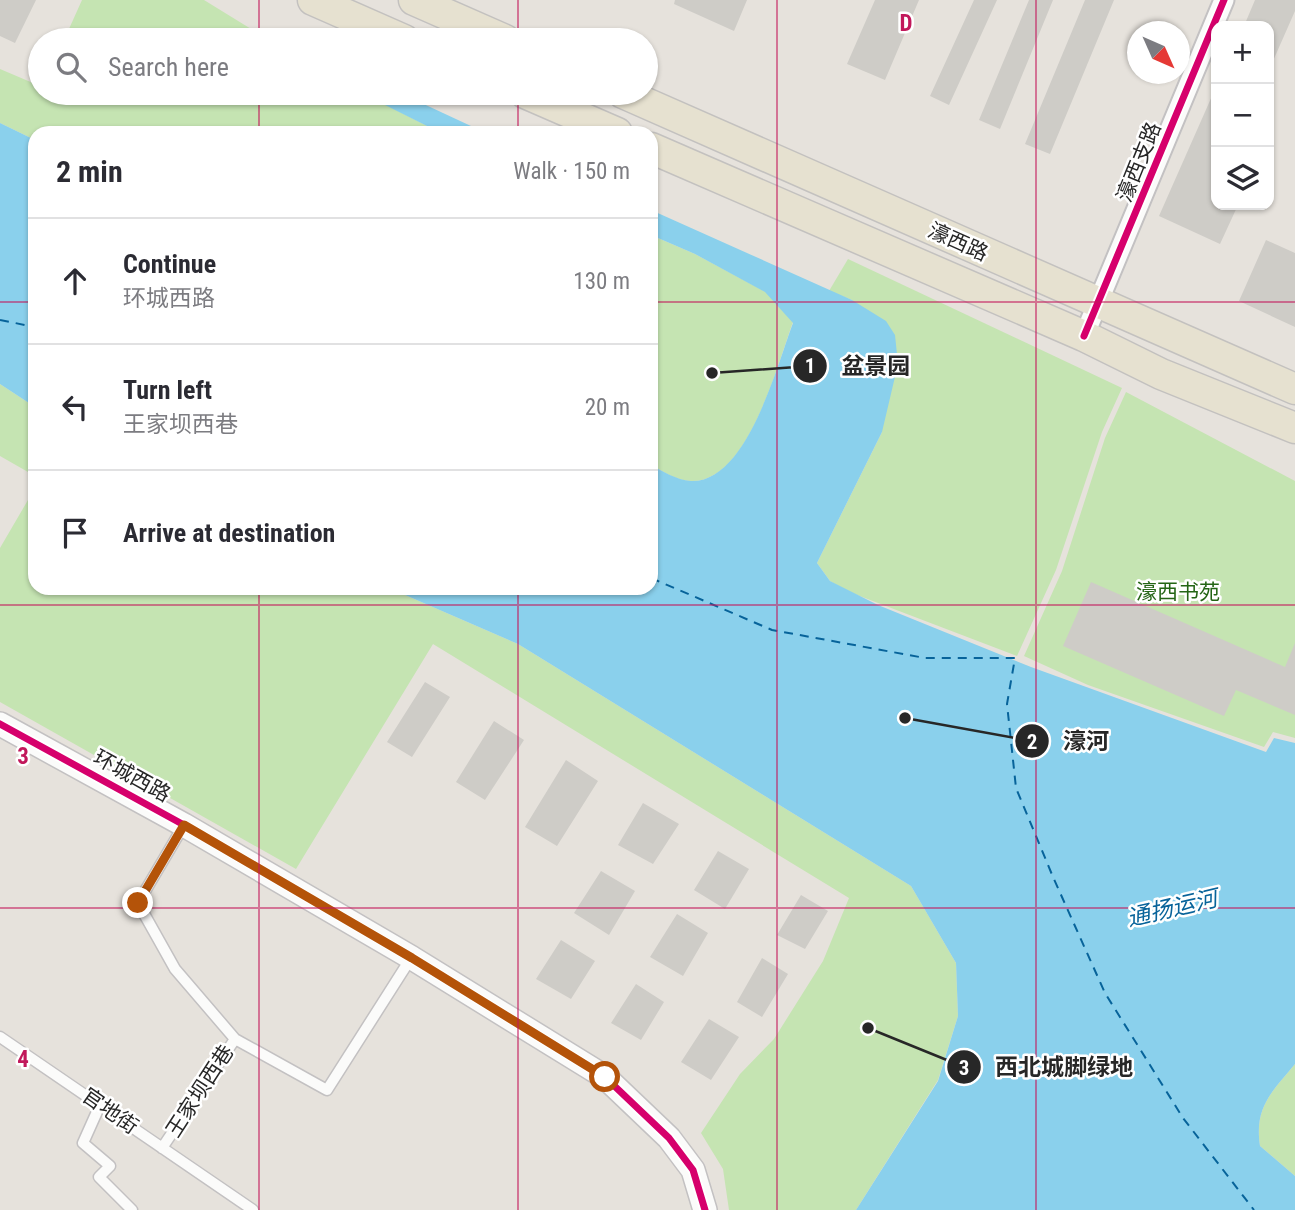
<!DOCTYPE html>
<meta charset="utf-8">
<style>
:root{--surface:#fff;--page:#f7f7f7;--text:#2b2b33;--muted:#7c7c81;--line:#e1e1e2}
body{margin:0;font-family:"Roboto Condensed","Noto Sans SC",sans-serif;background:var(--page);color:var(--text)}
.controls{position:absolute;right:21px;top:21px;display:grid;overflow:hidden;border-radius:14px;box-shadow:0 2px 5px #0004}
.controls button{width:63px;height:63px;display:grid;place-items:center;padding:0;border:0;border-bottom:2px solid var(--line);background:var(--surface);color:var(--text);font:35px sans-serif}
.compass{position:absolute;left:1127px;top:21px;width:63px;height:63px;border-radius:50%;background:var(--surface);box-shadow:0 2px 5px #0004;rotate:135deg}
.stop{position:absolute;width:21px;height:21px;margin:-16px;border:5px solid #b45309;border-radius:50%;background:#fff}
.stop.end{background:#b45309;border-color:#fff;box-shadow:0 2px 7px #0008}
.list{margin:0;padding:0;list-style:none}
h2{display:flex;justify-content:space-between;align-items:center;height:91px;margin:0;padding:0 28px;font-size:30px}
h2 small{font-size:23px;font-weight:400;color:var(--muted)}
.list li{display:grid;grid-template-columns:46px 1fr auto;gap:21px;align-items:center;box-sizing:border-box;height:126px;padding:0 28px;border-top:2px solid var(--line)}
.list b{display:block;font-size:26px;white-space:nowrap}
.list p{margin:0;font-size:23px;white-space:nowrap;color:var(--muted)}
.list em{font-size:23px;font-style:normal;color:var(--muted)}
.icon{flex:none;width:38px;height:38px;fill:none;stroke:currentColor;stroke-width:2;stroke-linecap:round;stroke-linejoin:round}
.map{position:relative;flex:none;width:1295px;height:1210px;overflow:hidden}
.search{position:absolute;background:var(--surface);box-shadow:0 2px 5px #0004;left:28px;top:28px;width:630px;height:77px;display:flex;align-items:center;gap:18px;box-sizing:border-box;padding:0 24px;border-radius:38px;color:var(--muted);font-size:26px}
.panel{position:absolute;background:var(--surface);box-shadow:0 2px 5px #0004;left:28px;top:126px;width:630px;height:469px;border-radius:21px}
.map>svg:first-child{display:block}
.green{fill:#c5e4b2}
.water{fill:#8ad0ec}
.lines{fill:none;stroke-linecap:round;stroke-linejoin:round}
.ferry{stroke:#07639a;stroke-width:2;stroke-dasharray:9 7;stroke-linecap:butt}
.building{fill:#ceccc7}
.service-casing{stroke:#c3c1c2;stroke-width:13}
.minor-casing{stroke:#c3c1c2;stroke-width:23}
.tertiary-casing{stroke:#c3c1c2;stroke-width:26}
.primary-casing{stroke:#c3c1bf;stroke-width:33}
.service{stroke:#fbfbfa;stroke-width:10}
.minor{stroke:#fbfbfa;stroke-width:19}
.tertiary{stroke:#fbfbfa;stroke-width:23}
.primary{stroke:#e6e1d0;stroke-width:30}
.cycleway-casing{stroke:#fff;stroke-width:11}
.cycleway{stroke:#d6006c;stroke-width:7}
.route{stroke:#b45309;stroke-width:9}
.grid{fill:none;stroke:#c2185b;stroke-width:2;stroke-opacity:0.55}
.labels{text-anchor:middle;stroke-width:5;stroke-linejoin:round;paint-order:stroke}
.street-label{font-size:21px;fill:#272727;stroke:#fff}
.park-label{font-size:21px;fill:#246515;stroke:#fff}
.water-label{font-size:23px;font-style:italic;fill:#07639a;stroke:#fff}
.grid-label{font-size:23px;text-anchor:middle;font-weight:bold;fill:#c2185b;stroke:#fff;stroke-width:5;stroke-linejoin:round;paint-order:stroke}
.leader{fill:none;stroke:#272727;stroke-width:2.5}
.callout-dot{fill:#272727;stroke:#fff;stroke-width:2.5}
.mark-label{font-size:21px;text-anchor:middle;font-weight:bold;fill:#fff}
.callout-label{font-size:23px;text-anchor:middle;font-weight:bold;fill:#272727;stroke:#fff;stroke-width:5;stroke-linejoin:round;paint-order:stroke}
</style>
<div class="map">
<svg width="1295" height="1210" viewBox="0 0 1295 1210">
<rect width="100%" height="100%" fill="#e6e2dc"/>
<path class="green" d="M82 0H204L269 40H64Z
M0 69 40 86V93H363L441 133H35V140L0 123Z
M651 235 695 254 766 292 793 322C777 365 748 483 691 481 676 481 663 471 651 465Z
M848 259 1122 388 1102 432 1056 570 1017 656 844 590 830 581 817 563 882 432 852 300 829 291Z
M0 384 35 407V476L0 456Z
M1126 392 1295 481V738L1273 732 1264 747 1088 685 1024 656 1062 571 1105 438Z
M35 488V588H389L518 644 911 886 956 963 958 1016 938 1080 856 1210H729L723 1169 701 1133 740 1074 774 1039 823 961 849 898 433 644 296 869 0 702V548Z
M1295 1064V1176L1260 1146C1254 1107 1272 1092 1295 1064Z"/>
<path class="water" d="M393 93H400L486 133H441L379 102Z
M0 123 35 140V407L0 384Z
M651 210 852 300 886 321 895 335 898 364 882 432 817 563 830 581 878 605 1031 667 1266 752 1274 738 1295 743V1064C1272 1092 1254 1107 1260 1146L1295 1176V1210H856L938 1081 958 1016 956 963 911 886 518 644 389 588H651V465C663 471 676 480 691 481 747 483 777 365 793 323L765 292 695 254 651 235Z"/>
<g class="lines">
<path class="ferry" d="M0 320 35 327
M651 578 772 630 925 658H1015L1007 704 1016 788 1053 877 1105 993 1183 1118 1254 1210"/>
</g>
<path class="building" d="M0 0H36L15 43 0 36Z
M675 0H747L734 31 674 4Z
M875 0H919L885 80 847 64Z
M974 0H997L949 105 930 96Z
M1029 0H1053L1000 129 979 120Z
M1085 0H1114L1050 154 1025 144Z
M1255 0H1295V11L1269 70V26H1244Z
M1216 87V205H1238L1220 244 1159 216Z
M1266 240 1295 253V327L1239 301Z
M1091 582 1285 667 1295 643V715L1236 690 1224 716 1063 646Z
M425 682 450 697 412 757 387 742Z
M494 721 524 740 485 800 456 782Z
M566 760 598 781 557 846 525 827Z
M643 803 679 824 653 864 618 845Z
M718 851 749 869 725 909 694 890Z
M601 871 635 891 609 935 574 913Z
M801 895 828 911 805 949 777 935Z
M677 914 708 933 683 976 650 957Z
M561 940 595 961 571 999 536 979Z
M762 958 788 974 762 1017 737 1002Z
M636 984 664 1002 641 1040 611 1023Z
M709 1019 739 1037 711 1080 681 1062Z"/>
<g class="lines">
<g class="service-casing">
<path id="service" d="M0 1037 253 1210
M235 1039 327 1090 411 958
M100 1105 83 1143 110 1166 99 1177 132 1210
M162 1148 235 1039 175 969 138 903 184 825"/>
</g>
<g class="minor-casing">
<path id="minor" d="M1084 336 1224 0"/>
</g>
<g class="tertiary-casing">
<path id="tertiary" d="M0 724 184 825 412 958 605 1077 669 1138 693 1170 705 1210"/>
</g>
<g class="primary-casing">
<path id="primary" d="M313 0 404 40
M414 0 505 40
M525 93 617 133
M623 93 1295 389
M651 148 1084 336 1161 374 1295 428"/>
</g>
<use href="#service" class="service"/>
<use href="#minor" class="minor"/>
<use href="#tertiary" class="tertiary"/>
<use href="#primary" class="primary"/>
<g class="cycleway-casing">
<path id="cycleway" d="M1084 336 1224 0
M0 724 184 825 412 958 605 1077 669 1138 693 1170 705 1210"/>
</g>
<use href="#cycleway" class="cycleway"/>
</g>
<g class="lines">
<path class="route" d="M138 903 184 825 412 958 605 1077"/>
</g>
<path class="grid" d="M259 0V40M518 0V40M777 0V1210M1036 0V1210M259 93V133M518 93V133M0 302H35M651 302H1295M259 588V1210M518 588V1210M0 605H1295M0 908H1295"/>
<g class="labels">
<g class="street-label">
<text transform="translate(1139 162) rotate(-68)" y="7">濠西支路</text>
<text transform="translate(958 242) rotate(24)" y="7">濠西路</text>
<text transform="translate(132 776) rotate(29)" y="7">环城西路</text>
<text transform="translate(200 1091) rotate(-57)" y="7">王家坝西巷</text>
<text transform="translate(110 1111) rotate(35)" y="7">官地街</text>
</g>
<g class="park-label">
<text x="1178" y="599">濠西书苑</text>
</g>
<g class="water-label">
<text transform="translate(1172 908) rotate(-13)" y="8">通扬运河</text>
</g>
</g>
<g class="grid-label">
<text x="906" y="31">D</text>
<text x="23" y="764">3</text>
<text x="23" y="1067">4</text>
</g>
<path class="leader" d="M712 373L810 366M905 718L1032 741M868 1028L964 1067"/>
<g class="callout-dot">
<circle cx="712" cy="373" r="7"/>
<circle cx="905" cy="718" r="7"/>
<circle cx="868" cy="1028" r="7"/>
<circle cx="810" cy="366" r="18"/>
<circle cx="1032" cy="741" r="18"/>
<circle cx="964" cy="1067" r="18"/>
</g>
<g class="mark-label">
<text x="810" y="373">1</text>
<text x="1032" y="749">2</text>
<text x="964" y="1075">3</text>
</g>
<g class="callout-label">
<text x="876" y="374">盆景园</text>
<text x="1086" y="749">濠河</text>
<text x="1064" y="1075">西北城脚绿地</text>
</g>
</svg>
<div class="controls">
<button>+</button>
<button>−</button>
<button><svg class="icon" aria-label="layers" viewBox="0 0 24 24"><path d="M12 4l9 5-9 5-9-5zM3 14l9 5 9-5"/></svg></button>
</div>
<svg class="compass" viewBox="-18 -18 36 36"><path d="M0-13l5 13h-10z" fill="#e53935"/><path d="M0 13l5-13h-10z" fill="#7c7c81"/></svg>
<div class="stop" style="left:605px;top:1077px"></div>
<div class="stop end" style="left:138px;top:903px"></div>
<div class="search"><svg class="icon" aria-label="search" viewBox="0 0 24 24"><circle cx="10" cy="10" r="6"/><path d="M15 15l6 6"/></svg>Search here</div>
<section class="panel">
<h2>2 min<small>Walk · 150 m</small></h2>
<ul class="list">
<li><svg class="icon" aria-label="ahead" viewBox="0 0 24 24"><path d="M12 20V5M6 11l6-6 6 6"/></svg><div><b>Continue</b><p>环城西路</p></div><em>130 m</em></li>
<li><svg class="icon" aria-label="left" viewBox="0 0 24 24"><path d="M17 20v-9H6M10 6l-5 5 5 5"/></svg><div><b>Turn left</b><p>王家坝西巷</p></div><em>20 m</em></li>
<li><svg class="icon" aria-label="arrive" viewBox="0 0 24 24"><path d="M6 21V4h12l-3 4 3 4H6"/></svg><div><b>Arrive at destination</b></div></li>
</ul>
</section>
</div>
